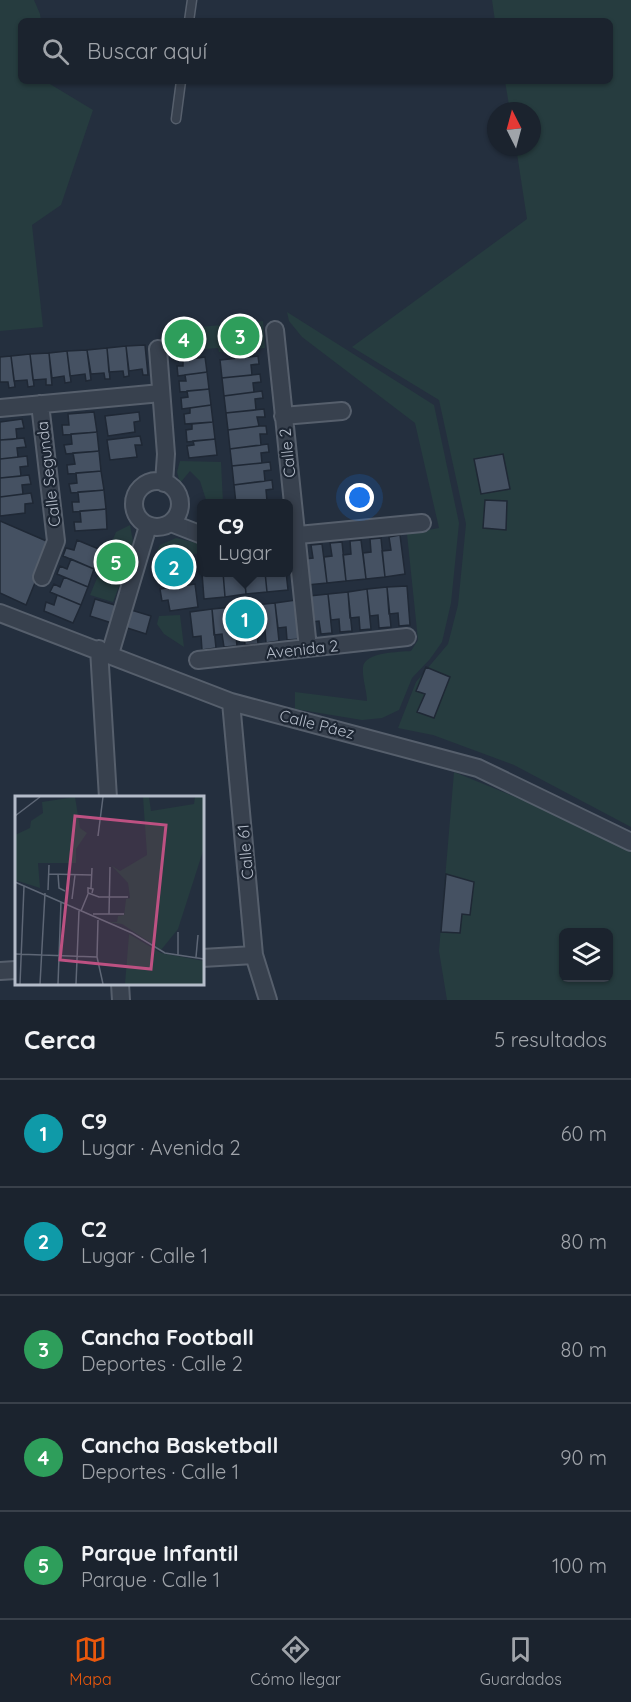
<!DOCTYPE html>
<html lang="es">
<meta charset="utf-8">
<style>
:root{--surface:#1b232e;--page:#282f3a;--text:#f1f3f6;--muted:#a0a4aa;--line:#39404a;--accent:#ea580c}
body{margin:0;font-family:Quicksand,sans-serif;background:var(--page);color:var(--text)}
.controls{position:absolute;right:18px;bottom:18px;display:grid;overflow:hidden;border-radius:9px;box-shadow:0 2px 4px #0004}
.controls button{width:54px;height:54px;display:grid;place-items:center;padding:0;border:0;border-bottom:2px solid var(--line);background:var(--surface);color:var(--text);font:30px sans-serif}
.compass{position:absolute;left:487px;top:102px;width:54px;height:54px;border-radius:50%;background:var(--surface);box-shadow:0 2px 4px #0004;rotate:354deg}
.you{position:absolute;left:360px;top:498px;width:21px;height:21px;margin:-15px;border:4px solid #fff;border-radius:50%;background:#1a73e8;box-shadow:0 0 0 9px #1a73e833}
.badge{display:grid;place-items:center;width:39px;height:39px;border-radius:50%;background:var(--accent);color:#fff;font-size:20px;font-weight:700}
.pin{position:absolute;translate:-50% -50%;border:3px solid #fff;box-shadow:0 2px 6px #0006}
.popup{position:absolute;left:197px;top:499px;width:96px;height:78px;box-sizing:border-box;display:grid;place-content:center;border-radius:9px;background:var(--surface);filter:drop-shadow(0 2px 4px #0005);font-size:20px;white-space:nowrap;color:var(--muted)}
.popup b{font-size:22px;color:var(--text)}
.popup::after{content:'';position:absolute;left:50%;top:100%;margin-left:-12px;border:12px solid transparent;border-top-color:var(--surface)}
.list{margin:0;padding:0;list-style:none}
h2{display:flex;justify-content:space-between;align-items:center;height:78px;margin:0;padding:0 24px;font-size:26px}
h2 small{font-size:20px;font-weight:400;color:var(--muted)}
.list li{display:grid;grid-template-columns:39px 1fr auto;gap:18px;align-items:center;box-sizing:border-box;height:108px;padding:0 24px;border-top:2px solid var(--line)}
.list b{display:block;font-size:22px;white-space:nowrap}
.list p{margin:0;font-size:20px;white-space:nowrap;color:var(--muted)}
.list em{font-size:20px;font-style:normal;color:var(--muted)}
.icon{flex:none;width:33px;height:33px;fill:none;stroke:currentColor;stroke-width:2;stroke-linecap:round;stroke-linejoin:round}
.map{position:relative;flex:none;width:631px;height:1000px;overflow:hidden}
.search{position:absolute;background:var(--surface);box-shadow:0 2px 4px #0004;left:18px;right:18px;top:18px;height:66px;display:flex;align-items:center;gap:15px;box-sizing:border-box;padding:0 21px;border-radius:9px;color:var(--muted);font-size:22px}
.sheet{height:618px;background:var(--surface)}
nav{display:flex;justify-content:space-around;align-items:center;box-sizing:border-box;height:84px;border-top:2px solid var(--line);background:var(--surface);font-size:16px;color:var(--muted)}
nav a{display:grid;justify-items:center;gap:3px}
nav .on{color:var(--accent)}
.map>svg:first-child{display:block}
.green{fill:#263c3f;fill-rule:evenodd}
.building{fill:#455162;stroke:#1f2835;stroke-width:1.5}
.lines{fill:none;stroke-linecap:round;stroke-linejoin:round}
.service-casing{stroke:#565f6c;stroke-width:11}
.minor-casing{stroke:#565f6c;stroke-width:20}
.service{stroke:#38414e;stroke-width:8}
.minor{stroke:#38414e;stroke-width:16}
.labels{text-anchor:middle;stroke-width:4.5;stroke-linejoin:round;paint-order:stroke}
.street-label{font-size:16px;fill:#b4bcc9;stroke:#1d2633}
.inset-road{fill:none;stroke:#5e6776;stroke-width:1.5}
.view{fill:#bd5182;fill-opacity:0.15;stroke:#bd5182;stroke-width:3}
.inset-edge{fill:none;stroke:#b4bcc9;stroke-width:3}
</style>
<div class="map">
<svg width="631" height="1000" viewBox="0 0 631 1000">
<rect width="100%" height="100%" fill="#242f3e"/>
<path class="green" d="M0 0H34L40 14 41 21H21V81H45L93 110 61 205 32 225 43 327 0 331Z
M492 0H631V827L514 765 433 735 398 728 416 682 448 644 458 605 466 524 439 400 352 347 527 219 516 147H532V111H510L505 81H610V21H495Z
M287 312 434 405 459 523 451 603 442 642 430 659 412 678 399 710 382 718 362 720 295 709V692L367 701C367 691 362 678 363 667 365 652 399 652 411 651L418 640 407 534 439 528 415 423 302 337 289 321Z
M263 321 265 348 219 352 218 348 170 352 168 330Z
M180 461 221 462 223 503H207L200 481 190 471 180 483 177 472Z
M130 525 134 547 113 602 90 595 116 532Z
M176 538 201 544V553L154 559 160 545Z
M180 615 184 647 164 634 157 624 159 616Z
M454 772 557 814 631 850V1000H447L439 951ZM564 933H608V978H564Z"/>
<path class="building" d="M145 345 148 375H143L142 369 129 371 126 346Z
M126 346 129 376 124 377 123 371 109 372 107 348Z
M107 348 110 379H105L104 373 91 374 87 350Z
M87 350 91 380 86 381 85 374 70 376 67 351Z
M67 351 71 382 65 383 64 376 52 378 49 353Z
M49 353 52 385H46V379L33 380 30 354Z
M30 354 34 386 28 387 27 380 14 381 11 356Z
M11 356 15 387 9 388 8 382H0V357Z
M258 356 259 364 251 365 252 375 222 378 220 360Z
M205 357 207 372 178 376 177 366H183V360Z
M207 372 209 389 180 392 179 381H186L185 375Z
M260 374 261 382 253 383 254 392 224 396 222 378Z
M209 389 211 405 182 409 181 398 188 397 187 391Z
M262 391 263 398 255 399 256 410 226 413 224 396Z
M211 405 213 422 185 424 184 414 190 413V408Z
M264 409 265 417H257L259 426 228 430 226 413Z
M94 412 97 432 63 435 62 425H69L68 414Z
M139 412 140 421 134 422 135 432 108 436 105 416Z
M22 419 24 428 16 429 17 439 0 440V422Z
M213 422 215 439 187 442 186 430 192 429V424Z
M259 426H266L267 434H260L261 445 230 449 228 430Z
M97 432 99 451 66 454 64 445 72 444 71 434Z
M140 436 142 445H135L137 457 110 460 107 440Z
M24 438 26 447 17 448 18 457 0 459V440Z
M215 439 217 455 189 458 187 446 194 445 193 441Z
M268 444 269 452 261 453 262 463 232 466 230 449Z
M99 451 101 471 68 474 67 465 75 464 73 453Z
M503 454 510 489 481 494 474 459Z
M27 456 28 466 20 467 21 476 0 478V459Z
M270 462 271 470 264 471 265 481 234 485 232 466Z
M101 471 104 490 71 493 69 484 77 483 76 473Z
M29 475 31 484 22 485 23 494 0 497V478Z
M272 480 273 489 266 490 267 501 236 504 234 485Z
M104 490 106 509 73 512 72 502H79L78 492Z
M31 493 33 503 25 504V513L0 516V497Z
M485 500 507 501 506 530 483 528Z
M106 509 107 529 75 531 74 522H81L80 511Z
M0 521 51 543 26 605 0 593Z
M400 535 405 574 385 577 382 551 391 550 389 537Z
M381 538 385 577 366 579 363 553 371 552 370 539Z
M77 540 101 550 94 569 63 556 66 548 74 550Z
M361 540 366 579 346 581 343 555 351 554 350 541Z
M342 542 346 581 327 583 324 557 332 556 330 543Z
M322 544 327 583 307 585 304 559 313 558 311 545Z
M190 557 193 580 165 584 164 573 157 574 155 562Z
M71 559 94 569 88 587 57 574 60 566 67 569Z
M223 572 225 597 204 599 202 573Z
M223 572H244L246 594 225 597Z
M244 572H265L267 592 246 594Z
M265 572H286L288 590 267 592Z
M64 577 88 587 81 605 50 592 54 584 60 587Z
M195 584 198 607 170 611 168 600 162 601 160 589Z
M407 586 410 625 399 626 398 613 389 614 387 587Z
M387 587 391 627 379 628 378 615 370 616 367 589Z
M367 589 371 629 360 630 359 617 350 618 348 592Z
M348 592 352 631 340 632 339 619 331 620 328 594Z
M328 594 332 633 321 634 319 621 311 622 309 596Z
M57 595 81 605 73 623 44 611 46 602 54 605Z
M95 599 151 616 146 634 90 616Z
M296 600 301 639 287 640 286 627 278 628 275 603Z
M275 603 279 641 266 643 265 630H257L254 605Z
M254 605 258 644 245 645 244 632 236 633 233 607Z
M233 607 237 646 224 647 222 634 214 635 212 609Z
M212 609 216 648 202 650 201 636 193 637 190 612Z
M426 667 450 677 434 718 417 712 425 694 416 691Z
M446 874 474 882 470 915 462 914 460 933 441 932Z"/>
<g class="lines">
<g class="service-casing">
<path id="service" d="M189 21 192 0
M176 119 181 81"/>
</g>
<g class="minor-casing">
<path id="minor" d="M275 330 308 648
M158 349 166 454 164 483
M40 404 56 541 42 577
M0 408 161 393
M283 416 342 411
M134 504a23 23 0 1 1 46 0a23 23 0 1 1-46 0Z
M171 523 202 535
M288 536 422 523
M0 613 231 702 478 768 631 842
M99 649 108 798
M110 654 148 526
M198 660 407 637
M231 702 254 955 268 1000
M202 958 254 955
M0 971 16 970
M120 984 121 1000"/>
</g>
<use href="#service" class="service"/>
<use href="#minor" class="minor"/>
</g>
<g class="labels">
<g class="street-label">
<text transform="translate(287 453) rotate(-96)" y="6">Calle 2</text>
<text transform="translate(48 474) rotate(-97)" y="6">Calle Segunda</text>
<text transform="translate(302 649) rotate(-6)" y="6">Avenida 2</text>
<text transform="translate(317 724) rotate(14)" y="6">Calle Páez</text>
<text transform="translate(245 852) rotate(-95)" y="6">Calle 61</text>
</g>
</g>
<g transform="translate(15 796)">
<rect width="189" height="189" fill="#242f3e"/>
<path d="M60 1 65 32 72 37 61 53V67H23L25 92 0 84V39L15 32 16 25 28 17 27 6ZM128 1H134L136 15 179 8 180 1H189V52L163 133 146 154 107 128 92 126H102L103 120 109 119 111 103 115 102 113 87 96 69 105 75 132 59ZM114 138 146 157 189 165V188H110Z" fill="#263c3f"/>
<path class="inset-road" d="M0 20 25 1M83 40 88 1M34 78 77 79M43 78 44 92 50 95M0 86 117 137 150 157 189 163M76 92 77 72M33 94 34 69M77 97 78 93 73 92V97L84 101H113M57 103 60 79M66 115 73 98M78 118H109M94 118 95 71M83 124 82 161 88 188M0 158 82 161M163 159V136M181 161 183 139M5 188 9 90M25 188 30 97M43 188 46 106M61 188 64 115"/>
<path class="view" d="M60 20 151 29 136 173 45 164Z"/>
<rect width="189" height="189" class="inset-edge"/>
</g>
</svg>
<div class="controls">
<button><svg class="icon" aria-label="layers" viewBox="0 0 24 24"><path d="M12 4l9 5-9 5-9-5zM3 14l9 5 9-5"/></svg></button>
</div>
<svg class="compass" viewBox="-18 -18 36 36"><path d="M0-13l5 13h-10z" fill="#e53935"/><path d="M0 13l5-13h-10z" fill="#a0a4aa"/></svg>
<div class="you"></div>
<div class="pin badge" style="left:245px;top:619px;background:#0f9aa8">1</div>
<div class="popup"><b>C9</b>Lugar</div>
<div class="pin badge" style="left:174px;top:567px;background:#0f9aa8">2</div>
<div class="pin badge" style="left:240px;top:336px;background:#2e9e5b">3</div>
<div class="pin badge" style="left:184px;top:339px;background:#2e9e5b">4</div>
<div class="pin badge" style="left:116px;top:562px;background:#2e9e5b">5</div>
<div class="search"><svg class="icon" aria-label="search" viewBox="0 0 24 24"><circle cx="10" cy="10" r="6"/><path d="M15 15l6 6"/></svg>Buscar aquí</div>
</div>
<section class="sheet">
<h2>Cerca<small>5 resultados</small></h2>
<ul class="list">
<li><span class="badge" style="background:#0f9aa8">1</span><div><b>C9</b><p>Lugar · Avenida 2</p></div><em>60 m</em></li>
<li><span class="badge" style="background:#0f9aa8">2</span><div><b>C2</b><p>Lugar · Calle 1</p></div><em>80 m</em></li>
<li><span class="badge" style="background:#2e9e5b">3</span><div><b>Cancha Football</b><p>Deportes · Calle 2</p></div><em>80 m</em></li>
<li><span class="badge" style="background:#2e9e5b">4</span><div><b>Cancha Basketball</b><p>Deportes · Calle 1</p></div><em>90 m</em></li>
<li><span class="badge" style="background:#2e9e5b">5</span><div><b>Parque Infantil</b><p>Parque · Calle 1</p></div><em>100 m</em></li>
</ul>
</section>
<nav>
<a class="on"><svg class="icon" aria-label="map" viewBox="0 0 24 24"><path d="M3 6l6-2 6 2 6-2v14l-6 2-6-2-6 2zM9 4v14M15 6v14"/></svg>Mapa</a>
<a><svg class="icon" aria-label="directions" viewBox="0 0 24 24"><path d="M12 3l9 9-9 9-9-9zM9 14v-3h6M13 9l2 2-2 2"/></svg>Cómo llegar</a>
<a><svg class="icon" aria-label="saved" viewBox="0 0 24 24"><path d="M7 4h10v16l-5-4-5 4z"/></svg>Guardados</a>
</nav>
